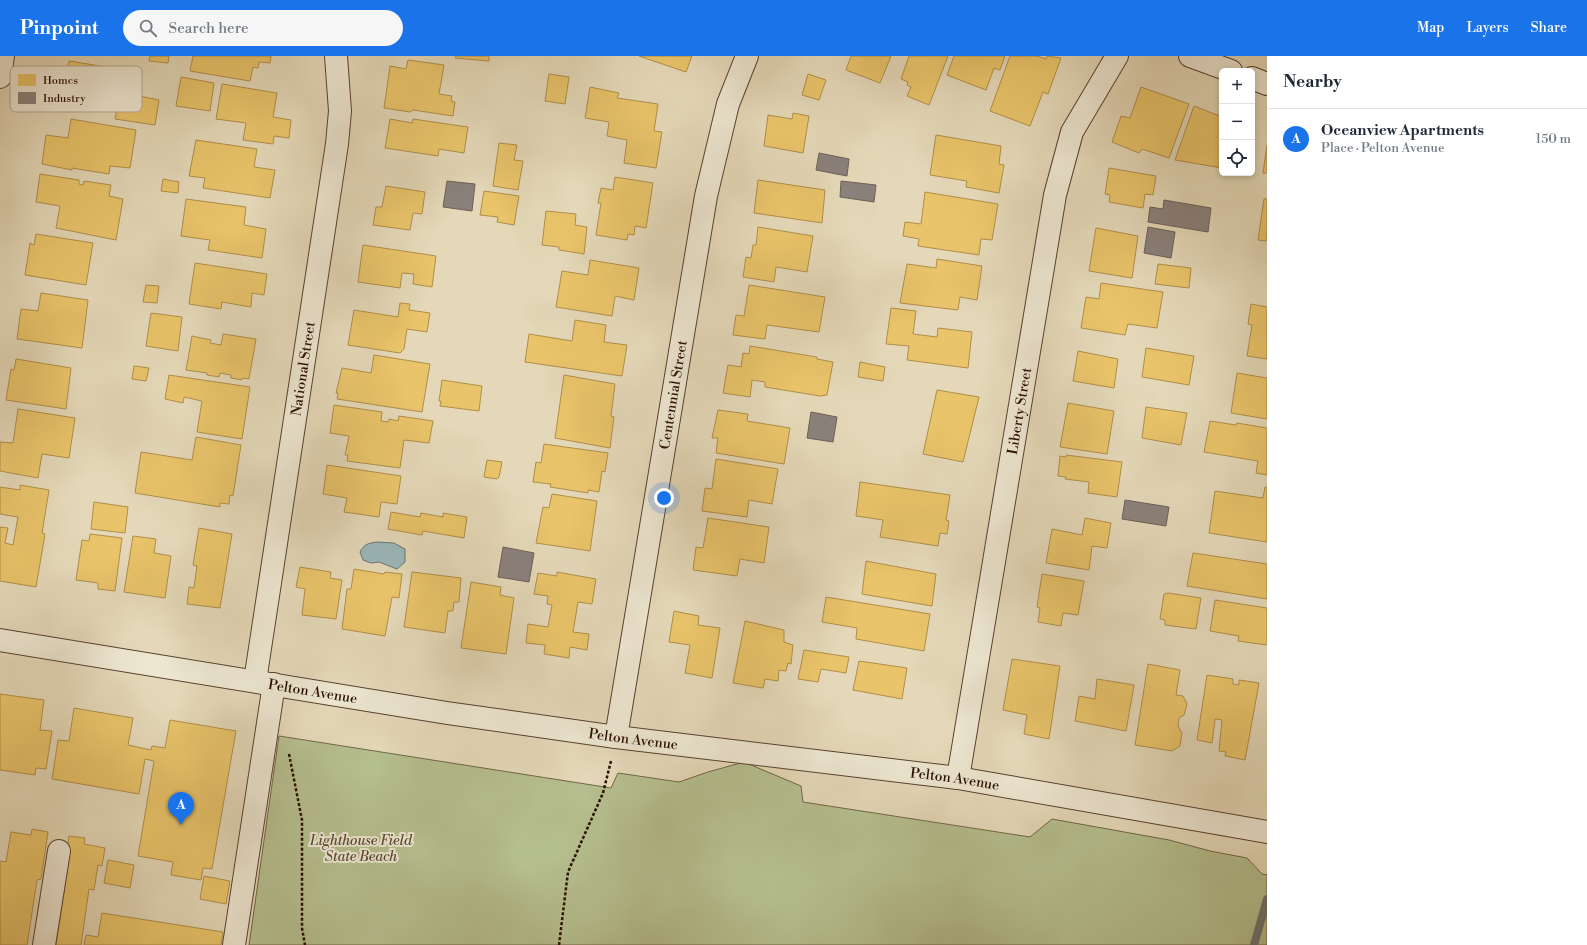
<!DOCTYPE html>
<meta charset="utf-8">
<style>
:root{--surface:#fff;--page:#f6f6f7;--text:#1f2937;--muted:#747a83;--line:#e0e1e3;--accent:#1a73e8}
body{margin:0;font-family:"Libre Bodoni",serif;background:var(--page);color:var(--text)}
.controls{position:absolute;right:12px;top:12px;display:grid;overflow:hidden;border-radius:6px;box-shadow:0 2px 6px #0003}
.controls button{width:36px;height:36px;display:grid;place-items:center;padding:0;border:0;border-bottom:1px solid var(--line);background:var(--surface);color:var(--text);font:20px sans-serif}
.you{position:absolute;left:664px;top:442px;width:14px;height:14px;margin:-10px;border:3px solid #fff;border-radius:50%;background:#1a73e8;box-shadow:0 0 0 6px #1a73e833}
.badge{display:grid;place-items:center;width:26px;height:26px;border-radius:50%;background:var(--accent);color:#fff;font-size:13px;font-weight:700}
.pin{position:absolute;translate:-50% -33px;filter:drop-shadow(0 1px 2px #0008)}
.pin::after{content:'';position:absolute;top:21px;width:14px;height:12px;background:inherit;clip-path:polygon(0 0,100% 0,50% 100%)}
.list{margin:0;padding:0;list-style:none}
h2{display:flex;justify-content:space-between;align-items:center;height:52px;margin:0;padding:0 16px;font-size:17px}
h2 small{font-size:13px;font-weight:400;color:var(--muted)}
.list li{display:grid;grid-template-columns:26px 1fr auto;gap:12px;align-items:center;box-sizing:border-box;height:60px;padding:0 16px;border-top:1px solid var(--line)}
.list b{display:block;font-size:15px;white-space:nowrap}
.list p{margin:0;font-size:13px;white-space:nowrap;color:var(--muted)}
.list em{font-size:13px;font-style:normal;color:var(--muted)}
.icon{flex:none;width:22px;height:22px;fill:none;stroke:currentColor;stroke-width:2;stroke-linecap:round;stroke-linejoin:round}
.map{position:relative;flex:none;width:1267px;height:889px;overflow:hidden}
header{display:flex;align-items:center;gap:24px;box-sizing:border-box;height:56px;padding:0 20px;background:var(--accent);color:#fff}
header strong{font-size:19px}
nav{display:flex;gap:22px;margin-inline-start:auto;font-size:14px}
.search{width:280px;height:36px;background:var(--page);display:flex;align-items:center;gap:10px;box-sizing:border-box;padding:0 14px;border-radius:22px;color:var(--muted);font-size:15px}
main{display:flex}
aside{flex:1;background:var(--surface)}
.map>svg:first-child{display:block}
.green{fill:#b5be8e;stroke:#706647}
.water{fill:#9ab7ba;stroke:#6d7470}
.homes{fill:#e9c46a;stroke:#b08e4a}
.industry{fill:#8a817c;stroke:#6d5f57}
.lines{fill:none;stroke-linecap:round;stroke-linejoin:round}
.stream{stroke:#6d7470;stroke-width:8}
.minor-casing{stroke:#58412e;stroke-width:24}
.path{stroke:#2a0f00;stroke-width:2.5;stroke-dasharray:3 2;stroke-linecap:butt}
.minor{stroke:#ede6d1;stroke-width:22}
.labels{text-anchor:middle;stroke-width:4;stroke-linejoin:round;paint-order:stroke}
.street-label{font-size:14px;fill:#2a0f00;stroke:#ede6d1}
.park-label{font-size:14px;font-style:italic;fill:#5b4c32;stroke:#ede6d1}
.key{fill:#ede6d1;stroke:#b2a692;stroke-width:1}
.key-label{font-size:11px;fill:#2a0f00}
</style>
<header>
<strong>Pinpoint</strong>
<div class="search"><svg class="icon" aria-label="search" viewBox="0 0 24 24"><circle cx="10" cy="10" r="6"/><path d="M15 15l6 6"/></svg>Search here</div>
<nav><a>Map</a><a>Layers</a><a>Share</a></nav>
</header>
<main>
<div class="map">
<svg width="1267" height="889" viewBox="0 0 1267 889">
<rect width="100%" height="100%" fill="#e4d8b8"/>
<filter id="stains"><feTurbulence type="fractalNoise" baseFrequency=".005" numOctaves="4"/><feColorMatrix values="0 0 0 0 .2 0 0 0 0 .09 0 0 0 0 .02 0 0 0 .5 -.17"/></filter>
<radialGradient id="worn" r=".72"><stop offset=".6" stop-color="#630" stop-opacity="0"/><stop offset="1" stop-color="#630" stop-opacity=".3"/></radialGradient>
<path class="green" d="M279 680 611 732 618 717 679 726 708 716 744 706 801 730 803 746 1030 781 1052 763 1169 784 1210 795 1247 802 1262 818 1267 819V889H249Z"/>
<path class="water" d="M377 486 394 487 405 493V506L397 513 379 506 371 507 363 504 360 496C364 488 369 487 377 486Z"/>
<path class="homes" d="M150 0H169L168 7 149 5Z
M193 0H271L270 7 259 6 258 12 253 11 250 25 190 15Z
M456 0H489V5L455 2Z
M639 0H692L686 16Z
M851 0H891L880 27 846 14Z
M909 0H948L929 49 907 40 911 31 907 29 908 26 901 23Z
M954 0H1005L1000 14 994 12 986 34 947 19Z
M1010 0H1037L1046 3 1047 0 1061 2 1048 38 1043 36 1030 70 990 55Z
M408 4 444 9 439 38 452 40 451 45 455 46 453 60 413 54 410 56 384 52 390 10 406 13Z
M69 5 113 12 109 46 75 41 76 33 64 32Z
M549 18 569 21 565 48 545 45Z
M808 18 826 24 819 44 802 39Z
M181 21 214 27 210 55 176 50Z
M222 28 277 37 273 61 291 64 289 82 274 80 273 88 243 84 246 67 216 63Z
M590 31 619 37 617 42 658 48 654 75 662 76 656 112 624 107 627 84 607 80 609 66 585 62Z
M1141 31 1189 48 1169 102 1142 93 1139 97 1112 86 1121 60 1130 62Z
M125 37 159 44 155 69 115 63 118 47 123 48Z
M1194 50 1222 61V112L1175 104Z
M793 57 809 60 803 97 764 90 768 59 792 63Z
M71 63 136 74 130 112 110 110 109 118 72 112V114L42 108 46 79 68 82Z
M390 63 412 67 413 63 468 71 464 97 439 93 438 100 385 92Z
M936 79 1001 90 999 108 1004 109 999 137 966 131 967 125 930 119Z
M196 84 257 93 254 111 275 114 270 142 203 132 205 122 189 120Z
M499 87 517 89 514 104 523 105 518 134 493 130Z
M1267 89V117H1263Z
M1109 112 1156 120 1153 139 1145 138 1143 152 1109 146 1110 139 1105 138Z
M40 118 79 124V128L83 129 84 125 111 129 109 140 123 143 116 184 56 172 60 150 36 146Z
M615 121 653 127 646 172 635 170 634 179 628 178 627 184 596 179 601 147H598L601 132 613 134Z
M163 123 179 126 178 137 161 135Z
M758 124 825 134 822 167 754 157Z
M386 130 425 136 422 158 413 157 410 174 373 169 376 151H382Z
M484 135 519 140 514 169 497 166 498 161 480 159Z
M925 136 998 148 992 184 981 183 979 199 918 190 919 183 903 180 905 166 921 168Z
M186 143 246 151 244 169 266 173 262 202 208 194 210 184 181 180Z
M1264 143H1267V185L1258 184Z
M546 155 576 158 575 169 587 171 584 198 559 194V191L542 189Z
M758 171 813 180 807 216 776 211 774 226 743 221 746 201 751 202 753 189H756Z
M1096 172 1138 180 1132 222 1089 215Z
M36 178 93 187 86 229 25 219 30 187 34 189Z
M363 189 436 200 432 231 413 228 414 218 402 217 400 232 358 226Z
M937 203 982 210 977 244 960 241 958 254 900 247 907 208 936 212Z
M590 204 639 212 634 244 615 240 612 260 556 251 562 215 588 219Z
M195 207 267 218 264 239 252 237 251 251 222 246 221 253 189 248Z
M1158 208 1191 212 1189 232 1155 228Z
M1101 227 1163 236 1157 272 1128 268 1125 279 1081 272 1086 241 1099 243Z
M146 229 159 230 157 247 143 246Z
M749 229 825 241 819 276 767 269 765 283 733 279 736 259 744 260Z
M41 237 88 244 82 292 17 283 21 253 38 255Z
M400 247 410 248 409 254 430 257 427 276 407 273 404 293 400 297 348 289 354 254 398 261Z
M1251 248 1267 251V303L1247 300 1252 269 1248 268Z
M891 252 916 255 913 278 937 281 938 272 972 276 968 312 907 304 909 290 886 288Z
M151 257 182 261 178 295 146 290Z
M575 264 606 269 604 286 627 289 622 320 525 306 529 278 572 285Z
M223 278 256 283 249 323 242 322V324L231 322V319L220 317 219 321 207 319V317L186 314 192 280 211 284 210 287 221 289Z
M750 290 817 301V303L833 306 827 339 820 340 765 331V326L752 324 750 341 723 337 728 309 741 311 743 297 749 298Z
M1146 292 1194 300 1189 329 1142 321Z
M1078 295 1118 303 1114 332 1073 325Z
M374 299 430 308 422 356 337 343 338 337H336L342 312 371 317Z
M16 303 71 312 66 353 6 344 11 313 14 314Z
M860 306 885 311 883 325 858 321Z
M134 310 149 312 146 325 132 323Z
M1237 317 1267 322V363L1231 357Z
M169 319 250 331 242 383 197 376 202 345 184 341 183 347 165 343Z
M564 319 615 328 611 360 614 361 610 392 555 382Z
M442 324 482 330 479 355 440 350 441 345H439Z
M937 334 979 341 963 406 923 398Z
M1068 347 1114 355 1107 398 1060 391Z
M334 349 382 356 381 365 388 366 389 363 398 365 399 360 433 365 429 387 404 384 400 412 347 405 348 399H345L349 380 330 377Z
M1146 351 1187 357 1181 389 1142 382Z
M18 353 75 362 69 402 42 398 38 422 0 415V386L13 387Z
M718 354 748 358 747 365 790 372 784 408 716 397 718 382H712Z
M1210 365 1236 369 1237 367 1267 372V419L1256 417 1258 405 1204 396Z
M196 381 241 389 233 440 230 439 229 448 220 447V451L135 437 141 396 192 404Z
M544 388 608 397 605 416 602 415 599 436 588 434V437L550 431 551 428 533 426 536 406 541 407Z
M1066 399 1122 406 1117 441 1088 437 1089 426 1065 423 1066 421 1058 420 1060 400 1066 401Z
M716 403 778 413 772 448 749 444 747 461 702 455 705 432 712 433Z
M487 404 502 406 499 421 497 423 484 421Z
M327 409 401 420 397 448 381 446 379 461 344 456 347 442 323 438Z
M860 426 950 439 946 464 949 465 947 478 940 477 938 490 880 481 883 464 856 460Z
M20 429 49 434 42 477 45 478 36 531 0 525V471L8 472 5 487 13 489 18 461 0 458V431L20 434Z
M1265 431H1267V486L1209 477 1215 435 1263 442Z
M552 438 597 445 590 495 536 487 543 451 549 452Z
M94 446 128 451 125 477 91 473Z
M391 456 420 461 421 457 443 461V457L467 461 464 482 423 475 422 479 388 473Z
M708 462 769 471 764 507 740 503 737 520 693 514 696 491 703 492Z
M1085 462 1111 467 1107 492 1092 490 1089 514 1046 507 1052 473 1082 479Z
M199 472 232 478 220 552 187 548 189 531 194 532 197 510 193 509Z
M90 478 122 482 115 535 98 533V527L76 524 82 484 89 485Z
M133 480 156 483 154 497 171 500 165 542 124 536Z
M1193 497 1267 508V543L1187 530Z
M866 505 936 518 932 550 862 538Z
M300 511 331 516 330 522 342 524 336 563 302 559 305 533 296 531Z
M354 513 384 518 385 516 402 518 399 542 392 541 385 580 342 573 347 533H351Z
M412 516 461 522 459 546H454L453 555H448L445 577 404 571Z
M557 516 596 523 592 548 578 546 573 576 589 578 587 594 570 591 569 602 544 598 545 589 526 587 528 568 548 571 552 549 547 548 548 540 534 538 538 517 557 520Z
M1042 518 1084 525 1078 559 1063 557 1061 570 1038 566 1040 552 1037 551Z
M471 526 501 531 500 539 514 542 506 598 461 592Z
M1168 537 1201 542 1196 573 1165 569V564L1160 563 1164 538Z
M826 541 930 558 924 595 856 583 857 572 822 566Z
M1215 544 1267 552V589L1238 585 1239 580 1210 575Z
M674 555 699 560 698 569 720 572 712 622 685 617 690 589 669 586Z
M745 565 784 574V586L793 589 791 608 788 607 786 615 779 614 778 625 765 623 763 632 733 627Z
M804 594 849 601 846 617 821 613 818 626 798 623Z
M1012 603 1060 610 1049 683 1024 678 1027 659 1003 654Z
M859 605 907 612 902 643 853 634Z
M1148 608 1180 614 1176 639 1183 640 1187 648 1184 659 1179 662 1178 670 1182 677 1180 690 1172 695 1135 689Z
M1207 619 1233 623V628L1239 629V624L1259 627 1245 704 1225 700 1226 696 1219 695 1222 664 1215 663 1212 687 1197 684Z
M1097 623 1134 629 1126 675 1075 665 1079 640 1095 643Z
M0 638 44 644 40 674 52 675 46 713 36 712 35 719 0 714Z
M74 652 133 662 128 689 151 694 152 690 165 692 170 664 236 675 212 813 203 812 201 824 171 819 173 806 138 800 154 705 145 703 139 738 52 723 58 684 69 685Z
M32 773 48 776 41 823 37 824 27 889H0V805L6 806 11 776 31 779Z
M69 780 85 782 84 788 105 792 102 810 98 809 94 834 89 833 81 889H56L65 829H62Z
M108 804 134 809 130 832 104 827Z
M204 820 230 825 226 848 200 843Z
M102 857 223 876 221 889H84L86 879 98 881Z"/>
<path class="industry" d="M819 97 849 103 847 120 816 114Z
M447 125 475 128 472 155 443 151Z
M841 125 876 129 874 146 840 141Z
M1164 144 1211 152 1208 176 1148 166 1150 151 1163 153Z
M1148 171 1175 176 1171 202 1144 197Z
M811 356 837 361 833 386 807 382Z
M1125 444 1169 451 1166 470 1122 463Z
M503 491 534 497 529 526 498 521Z"/>
<g class="lines">
<path class="stream" d="M1254 889 1267 843"/>
<g class="minor-casing">
<g id="minor">
<path d="M1190 0 1231 15"/>
<path d="M0 21 3 0"/>
<path d="M1252 22 1267 28"/>
<path id="s1" d="M0 584 447 657 616 681 958 722 1267 776"/>
<path id="s2" d="M255 625 337 88 340 55 336 0"/>
<path id="s3" d="M616 681 706 140 728 48 747 0"/>
<path id="s4" d="M958 722 1055 139 1072 76 1117 0"/>
<path d="M44 889 59 795"/>
<path d="M234 889 274 628"/>
</g>
</g>
<path class="path" d="M289 698 302 764V872L305 889
M559 889 568 816 603 737 611 705"/>
<use href="#minor" class="minor"/>
</g>
<g class="labels">
<g class="street-label">
<text dy="5" stroke="none"><textPath href="#s2" startOffset="316">National Street</textPath></text>
<text dy="5" stroke="none"><textPath href="#s3" startOffset="347">Centennial Street</textPath></text>
<text dy="5" stroke="none"><textPath href="#s4" startOffset="372">Liberty Street</textPath></text>
<text dy="5" stroke="none"><textPath href="#s1" startOffset="317">Pelton Avenue</textPath></text>
<text dy="5" stroke="none"><textPath href="#s1" startOffset="641">Pelton Avenue</textPath></text>
<text dy="5" stroke="none"><textPath href="#s1" startOffset="965">Pelton Avenue</textPath></text>
</g>
<g class="park-label">
<text x="361" y="789">Lighthouse Field<tspan x="361" dy="16">State Beach</tspan></text>
</g>
</g>
<rect x="10" y="10" width="132" height="46" rx="6" class="key"/>
<rect x="18" y="18" width="18" height="12" fill="#e9c46a"/>
<rect x="18" y="36" width="18" height="12" fill="#8a817c"/>
<g class="key-label">
<text x="43" y="28">Homes</text>
<text x="43" y="46">Industry</text>
</g>
<rect width="100%" height="100%" filter="url(#stains)"/>
<rect width="100%" height="100%" fill="url(#worn)"/>
</svg>
<div class="controls">
<button>+</button>
<button>−</button>
<button><svg class="icon" aria-label="locate" viewBox="0 0 24 24"><circle cx="12" cy="12" r="6"/><path d="M12 2v4M12 18v4M2 12h4M18 12h4"/></svg></button>
</div>
<div class="you"></div>
<div class="pin badge" style="left:181px;top:769px">A</div>
</div>
<aside>
<h2>Nearby<small></small></h2>
<ul class="list">
<li><span class="badge">A</span><div><b>Oceanview Apartments</b><p>Place · Pelton Avenue</p></div><em>150 m</em></li>
</ul>
</aside>
</main>
